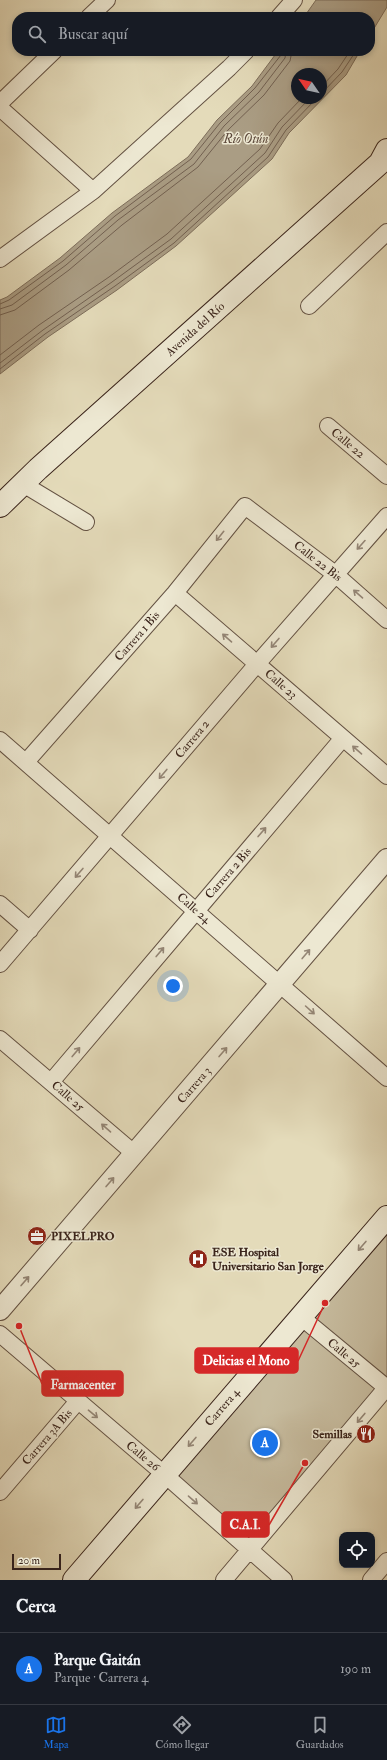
<!DOCTYPE html>
<html lang="es">
<meta charset="utf-8">
<style>
:root{--surface:#171b24;--page:#20242c;--text:#f1f3f6;--muted:#9ea1a6;--line:#363941;--accent:#1a73e8}
body{margin:0;font-family:"IM FELL Double Pica",serif;background:var(--page);color:var(--text)}
.controls{position:absolute;right:12px;bottom:12px;display:grid;overflow:hidden;border-radius:8px;box-shadow:0 2px 6px #0003}
.controls button{width:36px;height:36px;display:grid;place-items:center;padding:0;border:0;border-bottom:1px solid var(--line);background:var(--surface);color:var(--text);font:20px sans-serif}
.compass{position:absolute;left:291px;top:68px;width:36px;height:36px;border-radius:50%;background:var(--surface);box-shadow:0 2px 6px #0003;rotate:304deg}
.scale{position:absolute;left:12px;bottom:10px;width:49px;box-sizing:border-box;padding-left:4px;border:2px solid #3a241b;border-top:0;font-size:11px;line-height:14px;white-space:nowrap;color:#3a241b;-webkit-text-stroke:3px #ede8d2;paint-order:stroke}
.you{position:absolute;left:173px;top:986px;width:14px;height:14px;margin:-10px;border:3px solid #fff;border-radius:50%;background:#1a73e8;box-shadow:0 0 0 6px #1a73e833}
.badge{display:grid;place-items:center;width:26px;height:26px;border-radius:50%;background:var(--accent);color:#fff;font-size:13px;font-weight:700}
.pin{position:absolute;translate:-50% -50%;border:2px solid #fff;box-shadow:0 1px 4px #0006}
.list{margin:0;padding:0;list-style:none}
h2{display:flex;justify-content:space-between;align-items:center;height:52px;margin:0;padding:0 16px;font-size:17px}
h2 small{font-size:13px;font-weight:400;color:var(--muted)}
.list li{display:grid;grid-template-columns:26px 1fr auto;gap:12px;align-items:center;box-sizing:border-box;height:72px;padding:0 16px;border-top:1px solid var(--line)}
.list b{display:block;font-size:15px;white-space:nowrap}
.list p{margin:0;font-size:13px;white-space:nowrap;color:var(--muted)}
.list em{font-size:13px;font-style:normal;color:var(--muted)}
.icon{flex:none;width:22px;height:22px;fill:none;stroke:currentColor;stroke-width:2;stroke-linecap:round;stroke-linejoin:round}
.map{position:relative;flex:none;width:387px;height:1580px;overflow:hidden}
.search{position:absolute;background:var(--surface);box-shadow:0 2px 6px #0003;left:12px;right:12px;top:12px;height:44px;display:flex;align-items:center;gap:10px;box-sizing:border-box;padding:0 14px;border-radius:16px;color:var(--muted);font-size:15px}
.sheet{height:124px;background:var(--surface)}
nav{display:flex;justify-content:space-around;align-items:center;box-sizing:border-box;height:56px;border-top:1px solid var(--line);background:var(--surface);font-size:11px;color:var(--muted)}
nav a{display:grid;justify-items:center;gap:2px}
nav .on{color:var(--accent)}
.map>svg:first-child{display:block}
.green{fill:#c7bc9f;stroke:#80705d}
.water{fill:#aa9d84;stroke:#7d6d5a;fill-rule:evenodd}
.lines{fill:none;stroke-linecap:round;stroke-linejoin:round}
.shore{stroke:#726050;stroke-width:1}
.minor-casing{stroke:#645243;stroke-width:18}
.tertiary-casing{stroke:#645243;stroke-width:22}
.secondary-casing{stroke:#3a241b;stroke-width:24}
.minor{stroke:#ede8d2;stroke-width:16}
.tertiary{stroke:#ede8d2;stroke-width:20}
.secondary{stroke:#ede8d2;stroke-width:22}
.oneway{stroke:#948676}
.labels{text-anchor:middle;stroke-width:3;stroke-linejoin:round;paint-order:stroke}
.street-label{font-size:12px;fill:#3a241b;stroke:#ede8d2}
.poi-label{font-size:12px;font-weight:bold;fill:#3a241b;stroke:#ede8d2;text-anchor:start}
.water-label{font-size:13px;font-style:italic;fill:#5c483a;stroke:#ede8d2}
.leader{fill:none;stroke:#d62828;stroke-width:1.5}
.callout-dot{fill:#d62828;stroke:#ede8d2;stroke-width:1.5}
.callout{fill:#d62828;stroke:#d62828;stroke-width:1.5}
.callout-label{font-size:13px;text-anchor:middle;font-weight:bold;fill:#fff}
</style>
<div class="map">
<svg width="387" height="1580" viewBox="0 0 387 1580">
<rect width="100%" height="100%" fill="#e4dbba"/>
<filter id="stains"><feTurbulence type="fractalNoise" baseFrequency=".005" numOctaves="4"/><feColorMatrix values="0 0 0 0 .2 0 0 0 0 .09 0 0 0 0 .02 0 0 0 .5 -.17"/></filter>
<radialGradient id="worn" r=".72"><stop offset=".6" stop-color="#630" stop-opacity="0"/><stop offset="1" stop-color="#630" stop-opacity=".3"/></radialGradient>
<path class="green" d="M387 1217V1387L250 1549 164 1474Z"/>
<path class="water" d="M316 0H387V7L370 35V17H304Z
M278 51H360L346 75 289 133 272 159 176 246 117 290 48 337 0 374V300L7 297 60 258 112 213 188 157 217 120 252 86ZM297 74H321V98H297Z"/>
<g class="lines">
<path class="shore" d="M321 87 338 69 350 51
M321 94 342 72 356 51
M0 304 9 300 63 261 115 216 191 159 220 123 255 88 281 55V51
M0 309 12 305 66 265 118 220 194 164 224 126 259 92 285 58 286 51
M0 315 15 310 69 270 122 225 198 167 228 130 264 95 290 61 292 51
M0 355 39 325 109 277 167 234 260 149 278 123 302 98
M0 363 43 330 112 282 171 239 265 153 282 127 310 98
M0 369 45 334 115 286 174 243 268 157 286 130 317 98"/>
<g class="minor-casing">
<path id="minor" d="M89 17 107 0
M279 17 294 0
M0 103 54 51
M0 108 93 191
M0 259 93 191 229 68 246 51
M309 306 387 232
M328 426 387 476
M23 484 86 522
M175 593 387 776
M0 740 387 1078
M26 762 175 593 245 506 335 574 387 620
M0 904 30 930
M0 964 257 664 387 516
M0 1039 135 1154
M51 1082 343 738
M301 1317 387 1388
M0 1334 164 1474 284 1580
M0 1492 78 1401
M224 1580 387 1387
M371 1580 387 1561"/>
</g>
<g class="tertiary-casing">
<path id="tertiary" d="M0 1310 387 859"/>
</g>
<g class="secondary-casing">
<path id="secondary" d="M0 506 38 469 380 163 387 150
M74 1580 387 1217"/>
</g>
<use href="#minor" class="minor"/>
<use href="#tertiary" class="tertiary"/>
<use href="#secondary" class="secondary"/>
</g>
<defs><path id="oneway-shaft" d="M-6 0H5M1.5-3L5.5 0L1.5 3" fill="none" stroke-width="1.6" stroke-linecap="round" stroke-linejoin="round"/></defs>
<g class="oneway">
<use href="#oneway-shaft" transform="translate(220 536) rotate(129)"/>
<use href="#oneway-shaft" transform="translate(361 545) rotate(132)"/>
<use href="#oneway-shaft" transform="translate(358 594) rotate(-139)"/>
<use href="#oneway-shaft" transform="translate(227 638) rotate(-139)"/>
<use href="#oneway-shaft" transform="translate(275 643) rotate(131)"/>
<use href="#oneway-shaft" transform="translate(357 750) rotate(-139)"/>
<use href="#oneway-shaft" transform="translate(163 774) rotate(130)"/>
<use href="#oneway-shaft" transform="translate(262 832) rotate(-49)"/>
<use href="#oneway-shaft" transform="translate(79 873) rotate(131)"/>
<use href="#oneway-shaft" transform="translate(160 952) rotate(-50)"/>
<use href="#oneway-shaft" transform="translate(306 954) rotate(-50)"/>
<use href="#oneway-shaft" transform="translate(310 1010) rotate(42)"/>
<use href="#oneway-shaft" transform="translate(76 1052) rotate(-50)"/>
<use href="#oneway-shaft" transform="translate(223 1052) rotate(-49)"/>
<use href="#oneway-shaft" transform="translate(106 1128) rotate(-139)"/>
<use href="#oneway-shaft" transform="translate(110 1182) rotate(-49)"/>
<use href="#oneway-shaft" transform="translate(362 1246) rotate(131)"/>
<use href="#oneway-shaft" transform="translate(25 1281) rotate(-49)"/>
<use href="#oneway-shaft" transform="translate(93 1414) rotate(40)"/>
<use href="#oneway-shaft" transform="translate(361 1418) rotate(130)"/>
<use href="#oneway-shaft" transform="translate(192 1442) rotate(131)"/>
<use href="#oneway-shaft" transform="translate(193 1500) rotate(41)"/>
<use href="#oneway-shaft" transform="translate(139 1504) rotate(131)"/>
</g>
<defs>
<g id="office-disc" transform="scale(1)"><circle r="9.5" fill="#8f2418" stroke="#ede8d2"/><path d="M-6-3h4V-5.5h4V-3h4V5H-6ZM-1-4.5V-3h2v-1.5ZM-6 0V1H6V0Z" fill="#fff"/></g>
<g id="hospital-disc" transform="scale(1)"><circle r="9.5" fill="#8f2418" stroke="#ede8d2"/><path d="M-5-5h3v3.5h4V-5h3V5h-3V1.5h-4V5h-3Z" fill="#fff"/></g>
<g id="restaurant-disc" transform="scale(1)"><circle r="9.5" fill="#8f2418" stroke="#ede8d2"/><path d="M-5-6h1v4h1v-4h1v4h1v-4h1v5L-1.5 .5V6h-2V.5L-5-1ZM5-6V6H3V1.5H1.5Q1.5-4 5-6Z" fill="#fff"/></g>
</defs>
<g fill-rule="evenodd">
<use href="#office-disc" x="37" y="1236"/>
<use href="#hospital-disc" x="198" y="1259"/>
<use href="#restaurant-disc" x="366" y="1434"/>
</g>
<g class="labels">
<g class="street-label">
<text transform="translate(195 329) rotate(-42)" y="4">Avenida del Río</text>
<text transform="translate(348 443) rotate(40)" y="4">Calle 22</text>
<text transform="translate(318 561) rotate(38)" y="4">Calle 22 Bis</text>
<text transform="translate(137 636) rotate(-49)" y="4">Carrera 1 Bis</text>
<text transform="translate(281 684) rotate(41)" y="4">Calle 23</text>
<text transform="translate(192 739) rotate(-50)" y="4">Carrera 2</text>
<text transform="translate(228 873) rotate(-49)" y="4">Carrera 2 Bis</text>
<text transform="translate(194 908) rotate(41)" y="4">Calle 24</text>
<text transform="translate(194 1085) rotate(-49)" y="4">Carrera 3</text>
<text transform="translate(68 1096) rotate(41)" y="4">Calle 25</text>
<text transform="translate(344 1353) rotate(40)" y="4">Calle 25</text>
<text transform="translate(222 1407) rotate(-49)" y="4">Carrera 4</text>
<text transform="translate(47 1437) rotate(-49)" y="4">Carrera 3A Bis</text>
<text transform="translate(143 1456) rotate(40)" y="4">Calle 26</text>
</g>
<g class="poi-label">
<text x="51" y="1240">PIXELPRO</text>
<text x="212" y="1256">ESE Hospital<tspan x="212" dy="14">Universitario San Jorge</tspan></text>
<text x="352" y="1438" text-anchor="end">Semillas</text>
</g>
<g class="water-label">
<text x="246" y="143">Río Otún</text>
</g>
</g>
<path class="leader" d="M325 1303L298 1361M19 1326L42 1384M305 1463L269 1525"/>
<g class="callout-dot">
<circle cx="325" cy="1303" r="4"/>
<circle cx="19" cy="1326" r="4"/>
<circle cx="305" cy="1463" r="4"/>
</g>
<g class="callout">
<rect x="195" y="1348" width="103" height="25" rx="4"/>
<rect x="42" y="1371" width="81" height="25" rx="4"/>
<rect x="222" y="1512" width="47" height="25" rx="4"/>
</g>
<g class="callout-label">
<text x="246" y="1365">Delicias el Mono</text>
<text x="83" y="1389">Farmacenter</text>
<text x="245" y="1529">C.A.I.</text>
</g>
<rect width="100%" height="100%" filter="url(#stains)"/>
<rect width="100%" height="100%" fill="url(#worn)"/>
</svg>
<div class="controls">
<button><svg class="icon" aria-label="locate" viewBox="0 0 24 24"><circle cx="12" cy="12" r="6"/><path d="M12 2v4M12 18v4M2 12h4M18 12h4"/></svg></button>
</div>
<svg class="compass" viewBox="-18 -18 36 36"><path d="M0-13l5 13h-10z" fill="#e53935"/><path d="M0 13l5-13h-10z" fill="#9ea1a6"/></svg>
<div class="scale">20 m</div>
<div class="you"></div>
<div class="pin badge" style="left:265px;top:1443px">A</div>
<div class="search"><svg class="icon" aria-label="search" viewBox="0 0 24 24"><circle cx="10" cy="10" r="6"/><path d="M15 15l6 6"/></svg>Buscar aquí</div>
</div>
<section class="sheet">
<h2>Cerca<small></small></h2>
<ul class="list">
<li><span class="badge">A</span><div><b>Parque Gaitán</b><p>Parque · Carrera 4</p></div><em>190 m</em></li>
</ul>
</section>
<nav>
<a class="on"><svg class="icon" aria-label="map" viewBox="0 0 24 24"><path d="M3 6l6-2 6 2 6-2v14l-6 2-6-2-6 2zM9 4v14M15 6v14"/></svg>Mapa</a>
<a><svg class="icon" aria-label="directions" viewBox="0 0 24 24"><path d="M12 3l9 9-9 9-9-9zM9 14v-3h6M13 9l2 2-2 2"/></svg>Cómo llegar</a>
<a><svg class="icon" aria-label="saved" viewBox="0 0 24 24"><path d="M7 4h10v16l-5-4-5 4z"/></svg>Guardados</a>
</nav>
